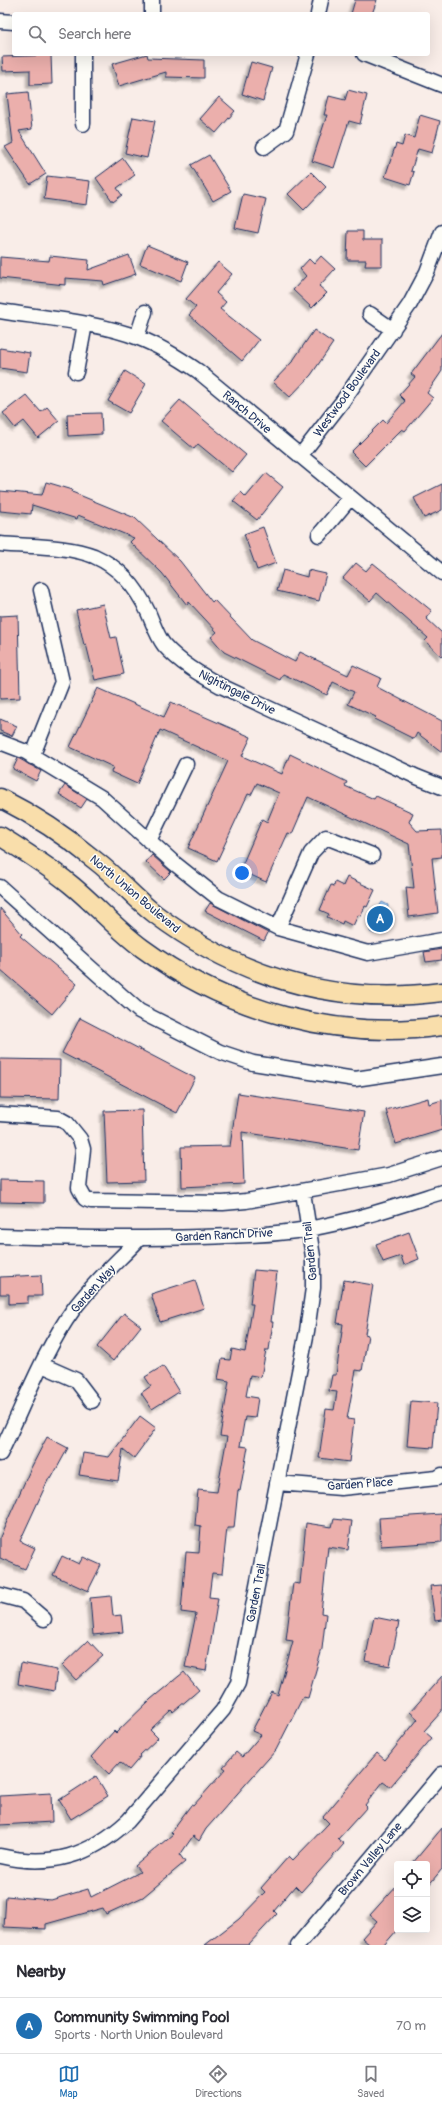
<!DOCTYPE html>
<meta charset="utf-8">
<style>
:root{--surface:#fff;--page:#f2f2f3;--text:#2b2b33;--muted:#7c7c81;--line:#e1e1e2;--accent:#1f6fb2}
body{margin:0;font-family:Pangolin,sans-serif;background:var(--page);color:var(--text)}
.controls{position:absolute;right:12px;bottom:12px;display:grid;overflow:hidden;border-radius:4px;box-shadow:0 4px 16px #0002}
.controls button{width:36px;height:36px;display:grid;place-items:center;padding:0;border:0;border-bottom:1px solid var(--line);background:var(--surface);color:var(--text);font:20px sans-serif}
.you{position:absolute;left:242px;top:873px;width:14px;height:14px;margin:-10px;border:3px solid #fff;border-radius:50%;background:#1a73e8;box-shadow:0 0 0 6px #1a73e833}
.badge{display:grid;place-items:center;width:26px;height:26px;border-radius:50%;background:var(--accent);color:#fff;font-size:13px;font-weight:700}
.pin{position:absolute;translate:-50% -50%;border:2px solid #fff;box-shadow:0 1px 4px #0006}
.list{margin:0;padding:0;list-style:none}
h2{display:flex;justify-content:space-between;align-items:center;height:52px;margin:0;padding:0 16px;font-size:17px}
h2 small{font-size:13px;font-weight:400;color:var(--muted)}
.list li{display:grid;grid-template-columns:26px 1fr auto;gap:12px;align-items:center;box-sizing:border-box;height:56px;padding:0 16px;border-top:1px solid var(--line)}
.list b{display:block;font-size:15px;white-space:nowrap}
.list p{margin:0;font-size:13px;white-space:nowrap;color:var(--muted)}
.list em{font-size:13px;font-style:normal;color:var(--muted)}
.icon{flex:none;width:22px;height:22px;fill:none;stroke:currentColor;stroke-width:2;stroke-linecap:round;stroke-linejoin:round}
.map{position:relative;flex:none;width:442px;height:1945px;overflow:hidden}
.search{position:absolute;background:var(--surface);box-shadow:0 4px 16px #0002;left:12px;right:12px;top:12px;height:44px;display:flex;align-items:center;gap:10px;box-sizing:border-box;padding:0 14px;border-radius:4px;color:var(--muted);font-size:15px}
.sheet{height:108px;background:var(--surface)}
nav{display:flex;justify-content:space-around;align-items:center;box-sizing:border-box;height:56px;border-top:1px solid var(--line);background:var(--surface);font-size:11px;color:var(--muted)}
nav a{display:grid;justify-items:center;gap:2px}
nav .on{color:var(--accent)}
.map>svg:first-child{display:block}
.water{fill:#a0cefb;stroke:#6b8ebc}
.building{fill:#ebafac;stroke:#1b2f5e;filter:url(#shadow)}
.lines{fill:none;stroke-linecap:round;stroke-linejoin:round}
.minor-casing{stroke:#1b2f5e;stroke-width:17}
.major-casing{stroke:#1b2f5e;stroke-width:21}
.minor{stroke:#fdfcf7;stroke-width:14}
.major{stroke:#f9deab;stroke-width:18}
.labels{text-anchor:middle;stroke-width:3;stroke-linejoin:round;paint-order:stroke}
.street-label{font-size:12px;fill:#1b2f5e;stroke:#fdfcf7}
</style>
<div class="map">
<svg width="442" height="1945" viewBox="0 0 442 1945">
<defs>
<filter id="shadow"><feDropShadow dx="-3.5" dy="3.5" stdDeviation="1" flood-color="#0004"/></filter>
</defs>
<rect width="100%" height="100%" fill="#f9ede8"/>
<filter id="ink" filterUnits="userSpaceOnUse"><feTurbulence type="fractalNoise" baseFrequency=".025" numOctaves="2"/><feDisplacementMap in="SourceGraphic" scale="8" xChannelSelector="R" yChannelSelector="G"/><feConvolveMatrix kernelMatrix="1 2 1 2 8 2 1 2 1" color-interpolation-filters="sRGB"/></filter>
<g filter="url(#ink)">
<path class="water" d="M382 902 388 905 387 923 375 934 370 932 374 915Z"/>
<path class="building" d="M355 0H377L372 14H351Z
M147 54 148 58 204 60V78L166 77V72L119 86 112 64Z
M51 55 52 84 30 85V70L3 71 2 57Z
M251 62 272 68 263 101 242 94Z
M348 90 367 95 360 124 349 121 334 168 312 161 327 115H324L329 96 345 100Z
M28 92 32 129 19 131 46 174 30 184 5 147 13 143 7 94Z
M219 97 235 111 216 133 200 119Z
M420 115 440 121 432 153 418 149 411 171 414 172 410 185 385 177 396 144 402 146 405 135 414 138Z
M133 117 155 121 147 158 125 153Z
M209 155 231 191 213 201 191 165Z
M123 158 135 175 117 188 122 195 113 202 96 178Z
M311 172 326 187 304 210 288 194Z
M47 176 90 181 87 205 44 199Z
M243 194 266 199 258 233 235 228Z
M348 231H363V240H382V266H365L366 260H347Z
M147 245 188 262 181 281 140 264Z
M129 255 136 274 104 285 103 281 65 278V285L0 278V257L49 261 50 256 89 260 88 270Z
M321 256 335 269 319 286 327 293 312 308 293 290 306 276 300 269 309 259 314 264Z
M218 262 232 274 216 293 226 302 220 309 259 340 242 361 189 315 196 307 186 299Z
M314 330 333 343 311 375 290 397 273 382 292 362Z
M442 333V371L427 393 433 398 405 431 402 429 365 466 351 452 383 420 386 423 405 401 399 395 415 377 411 374Z
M0 348 30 353 27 372 0 368Z
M125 371 146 384 129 413 108 401Z
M26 395 41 412 47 407 59 421 38 438 24 421 15 428 3 413Z
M180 400 246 455 232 472 198 444 194 449 161 421Z
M101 413 102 434 68 436 67 414Z
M266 473 283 487 257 520 233 501 241 492 246 497Z
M46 482 73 490 72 492 135 518 180 561 212 602 214 600 252 640 295 662 300 652 348 675 353 665 381 678 377 687 442 721V752L417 733 414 739 374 719 376 717 348 704 354 692 333 682 327 695 283 674 280 680 224 652 211 637 217 632 189 602 187 605 162 573 130 542 134 538 78 515 77 519 32 505 31 514 0 511V491L42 495Z
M442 484V510L424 518 414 498Z
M263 527 276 563 257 570 244 534Z
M356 563 366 571 373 563 432 611 426 618 442 633V657L425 641 428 638 377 593 370 601 343 578Z
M283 570 307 577 308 570 326 574 319 601 277 591Z
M103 604 111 638 116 637 124 674 95 680 86 644 84 645 76 610Z
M18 615 20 698 0 699V616Z
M98 688 164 717 171 702 251 737 242 756 282 774 290 754 347 782 345 786 374 799 376 796 413 813 409 822 417 831 442 830V857L432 858 438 913 409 917 406 887 414 888 409 844 308 797 292 834 288 833 266 882 240 870 262 819 267 822 279 793 257 783 251 795 248 794 217 861 188 848 228 761 160 730 137 784 111 772 113 767 70 747Z
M0 719 17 726 12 736 0 731Z
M18 758 41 771 36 781 13 769Z
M65 785 87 799 81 808 59 794Z
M152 855 171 872 164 879 146 862Z
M347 877 375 890 367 907 365 906 361 916 358 915 353 926 343 921 342 924 327 917 329 914 320 910 331 885 334 886 335 882 343 886Z
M210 903 268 933 264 941 205 911Z
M0 908 22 934 20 936 77 984 52 1014 0 969Z
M442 949V960L426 962 424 952Z
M80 1018 195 1078 177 1113 62 1053Z
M0 1059 60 1060 59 1099 0 1098Z
M238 1093 364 1112 358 1150 242 1132 244 1184 182 1187 181 1147 230 1146Z
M428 1098 429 1104 442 1100V1130L396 1144 386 1110Z
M142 1110 144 1181 107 1182 104 1111Z
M0 1180 44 1181V1203L0 1202Z
M409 1232 419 1259 404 1265 401 1256 383 1262 376 1244Z
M254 1270 277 1272 271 1322H273L269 1350H266L261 1377 250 1375 246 1396 258 1398 255 1418 245 1417 240 1446 248 1447 240 1491 238 1490 234 1528H227L222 1574 212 1573 209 1597 218 1598 206 1671 185 1667 196 1614 181 1612 186 1552 199 1553 201 1526 195 1525 198 1490 217 1492 227 1437 220 1436 229 1381 218 1379 222 1359 230 1360 232 1349 245 1352 253 1304H250Z
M41 1275 42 1296H28V1303L9 1304V1294H0V1277Z
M195 1280 204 1308 160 1322 151 1294Z
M344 1280 373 1285 365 1334 368 1335 362 1371 356 1370 347 1419 354 1420 349 1462 319 1458 326 1409 334 1410 337 1392 329 1391 332 1375H336L343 1324 337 1323Z
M124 1313 141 1326 113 1361 97 1347Z
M163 1366 179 1392 152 1409 141 1393 151 1386 145 1377Z
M411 1401 437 1403 433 1448 407 1446Z
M140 1416 156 1428 134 1458 123 1449 118 1481 79 1475 83 1453 109 1457Z
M47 1437 68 1448 51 1479 49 1478 20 1541 35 1548 25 1569 0 1558V1537L31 1468Z
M442 1514V1542L381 1546 379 1518Z
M334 1519 352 1521 348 1550 328 1547 321 1613 326 1614 322 1649 308 1698 303 1697 276 1750 206 1829 199 1841 193 1836 180 1855 185 1862 143 1897 106 1914 103 1908 46 1924V1929L4 1927 6 1896 51 1900 88 1889 91 1897 140 1872 135 1866 173 1834 171 1832 191 1805 193 1806 226 1769 223 1767 236 1752 242 1757 261 1735 252 1731 272 1692 278 1695 293 1641 286 1640 293 1583 300 1584 306 1523 332 1527Z
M62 1556 79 1564 83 1557 101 1565 88 1591 53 1575Z
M442 1585V1620L435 1621 430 1586Z
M111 1596 113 1616 121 1615 123 1632 93 1635 90 1598Z
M374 1617 399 1622 390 1666 365 1661Z
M88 1640 103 1656 76 1680 62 1665Z
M21 1663 57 1670 54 1691 18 1684Z
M184 1672 199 1690 173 1712 171 1710 150 1730 158 1738 140 1755 141 1756 129 1770 120 1762 109 1774 91 1757 114 1731 116 1733 151 1699Z
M442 1676V1711L424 1731 432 1738 390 1787 383 1782 365 1805 367 1807 338 1839 344 1844 301 1892 295 1886 274 1911 277 1914 248 1945H205L239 1919 265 1892 261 1888 289 1856 293 1860 329 1823 323 1817 377 1753 385 1760 418 1719 410 1712Z
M96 1776 108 1796 71 1819 59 1800Z
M51 1793 52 1822 0 1825V1796Z
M442 1828V1869L427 1887V1864H412Z
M397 1885V1930L384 1945H370L362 1938 377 1921 370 1915Z"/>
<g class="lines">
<g class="minor-casing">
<path id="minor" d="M152 14V0
M318 14 321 0
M0 21 14 22
M364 54 442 85
M83 124V54
M264 147 286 131 308 54
M0 311C43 318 99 322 139 338 160 346 179 358 198 371L442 573
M370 314 393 330
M137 337 145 312
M76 372 85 324
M300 456 342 402 410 304 427 272 442 232
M319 535 350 498
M0 544C30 547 66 545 94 556 119 567 137 588 148 612 153 623 157 636 164 645 180 663 201 675 221 686L417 777 442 787
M0 742 26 752 102 798 174 863 218 898 278 928 368 953 442 940
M32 757 62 682 41 590
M149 841 186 764
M0 887 139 1011 220 1052 253 1063 355 1079 442 1066
M278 928 311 853 326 837 372 855
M0 1114 58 1118 67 1123 80 1139 83 1149 79 1188 85 1199 91 1201 223 1203 246 1201 389 1175 442 1158
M0 1236C67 1238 133 1239 200 1237 236 1236 272 1235 308 1229 354 1221 398 1206 442 1192
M42 1365 76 1380 92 1401
M0 1454C22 1409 44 1350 73 1310 92 1284 117 1262 139 1239
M277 1483 341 1488 437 1478 442 1475
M0 1595 23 1601 44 1619
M0 1856C51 1868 90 1856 128 1821L223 1710 238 1683 307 1331 313 1288V1257L303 1192
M298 1945 442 1774"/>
</g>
<g class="major-casing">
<path id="major" d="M0 798C34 815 67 837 96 861 117 877 134 898 155 914 240 978 336 1006 442 992
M0 836C24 851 48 866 70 884 95 904 116 929 142 948 228 1011 337 1041 442 1026"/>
</g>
<use href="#minor" class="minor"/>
<use href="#major" class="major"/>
</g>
</g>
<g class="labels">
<g class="street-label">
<text transform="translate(347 393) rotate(-54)" y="4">Westwood Boulevard</text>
<text transform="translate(247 412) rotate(40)" y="4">Ranch Drive</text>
<text transform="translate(237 692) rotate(27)" y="4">Nightingale Drive</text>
<text transform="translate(135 894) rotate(40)" y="4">North Union Boulevard</text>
<text transform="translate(224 1235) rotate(-3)" y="4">Garden Ranch Drive</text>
<text transform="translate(310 1251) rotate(-96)" y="4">Garden Trail</text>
<text transform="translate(93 1289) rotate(-48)" y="4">Garden Way</text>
<text transform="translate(360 1484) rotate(-4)" y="4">Garden Place</text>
<text transform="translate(256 1593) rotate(-79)" y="4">Garden Trail</text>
<text transform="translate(370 1859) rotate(-50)" y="4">Brown Valley Lane</text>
</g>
</g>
</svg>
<div class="controls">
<button><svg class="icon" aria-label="locate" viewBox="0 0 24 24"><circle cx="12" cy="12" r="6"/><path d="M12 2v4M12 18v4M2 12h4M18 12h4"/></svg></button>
<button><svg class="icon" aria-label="layers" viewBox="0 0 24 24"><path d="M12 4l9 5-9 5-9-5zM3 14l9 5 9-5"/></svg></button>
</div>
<div class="you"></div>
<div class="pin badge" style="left:380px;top:919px">A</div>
<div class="search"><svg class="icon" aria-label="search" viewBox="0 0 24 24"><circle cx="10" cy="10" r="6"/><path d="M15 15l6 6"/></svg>Search here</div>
</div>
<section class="sheet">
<h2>Nearby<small></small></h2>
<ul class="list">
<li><span class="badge">A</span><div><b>Community Swimming Pool</b><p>Sports · North Union Boulevard</p></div><em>70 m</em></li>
</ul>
</section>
<nav>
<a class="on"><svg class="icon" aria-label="map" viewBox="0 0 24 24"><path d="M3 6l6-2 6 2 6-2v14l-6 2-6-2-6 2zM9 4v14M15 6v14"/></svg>Map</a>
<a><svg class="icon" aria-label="directions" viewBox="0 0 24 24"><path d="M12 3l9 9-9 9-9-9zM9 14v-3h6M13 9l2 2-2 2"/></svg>Directions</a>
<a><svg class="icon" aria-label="saved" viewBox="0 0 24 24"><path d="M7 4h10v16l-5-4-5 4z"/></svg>Saved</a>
</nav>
